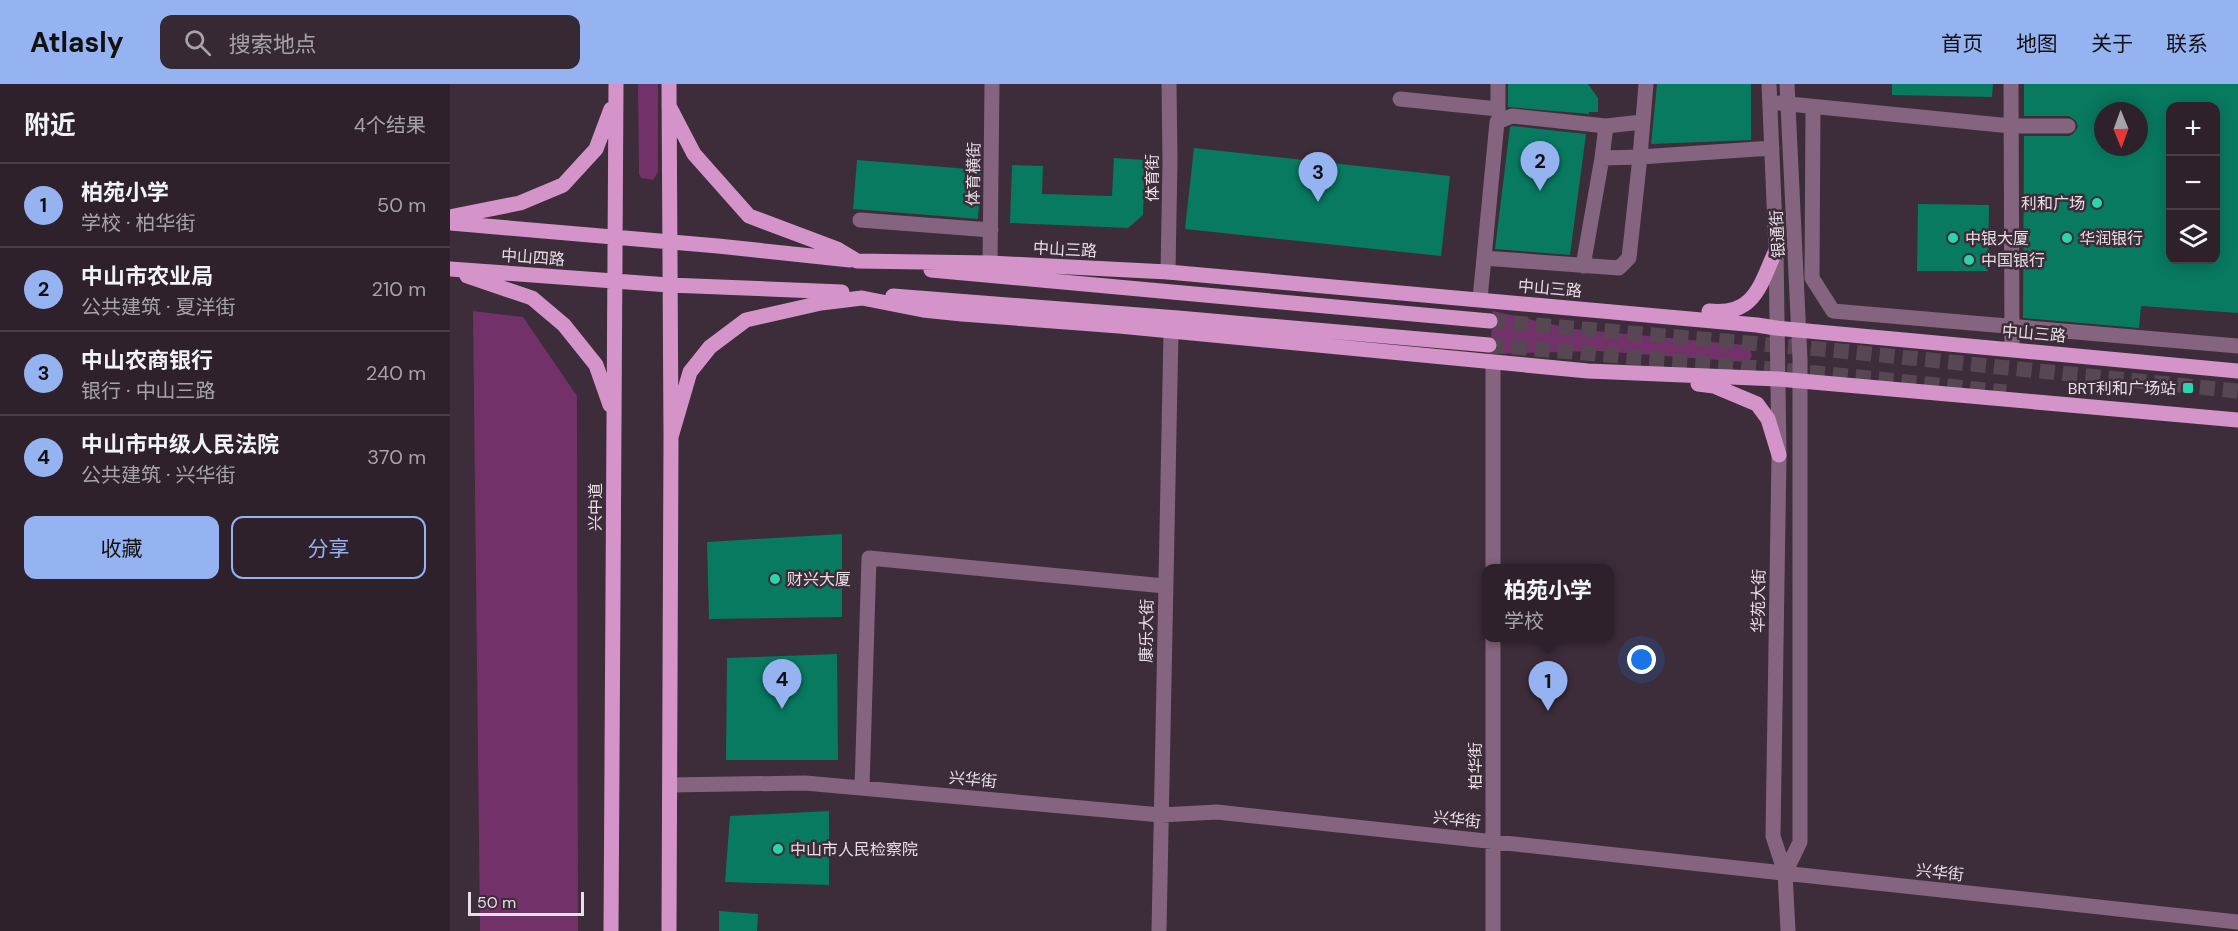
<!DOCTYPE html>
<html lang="zh">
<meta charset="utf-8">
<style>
:root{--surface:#2e212b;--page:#362933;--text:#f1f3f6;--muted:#a7a3a9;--line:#493e47;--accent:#95b2f1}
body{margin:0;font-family:"DM Sans","Noto Sans SC",sans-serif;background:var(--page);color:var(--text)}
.controls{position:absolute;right:18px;top:18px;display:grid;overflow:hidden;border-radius:12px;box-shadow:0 3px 15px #0003}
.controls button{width:54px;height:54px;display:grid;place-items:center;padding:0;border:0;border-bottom:2px solid var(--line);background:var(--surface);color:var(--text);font:30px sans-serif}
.compass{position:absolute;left:1644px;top:18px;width:54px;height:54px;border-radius:50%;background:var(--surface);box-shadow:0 3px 15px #0003;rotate:179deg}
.scale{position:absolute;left:18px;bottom:15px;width:116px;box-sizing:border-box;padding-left:6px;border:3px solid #e8dee6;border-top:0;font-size:16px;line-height:21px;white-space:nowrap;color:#e8dee6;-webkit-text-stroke:4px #3d2c39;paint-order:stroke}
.you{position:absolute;left:1192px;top:576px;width:21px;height:21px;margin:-15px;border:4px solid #fff;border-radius:50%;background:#1a73e8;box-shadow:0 0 0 9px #1a73e833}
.badge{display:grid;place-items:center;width:39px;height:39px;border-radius:50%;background:var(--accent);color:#111;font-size:20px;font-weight:700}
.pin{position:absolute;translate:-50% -50px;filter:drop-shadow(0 2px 3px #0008)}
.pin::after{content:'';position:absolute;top:32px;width:21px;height:18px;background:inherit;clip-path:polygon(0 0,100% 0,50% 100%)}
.popup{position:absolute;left:1032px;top:480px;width:132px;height:78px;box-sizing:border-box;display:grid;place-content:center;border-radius:12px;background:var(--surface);filter:drop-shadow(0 2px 4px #0005);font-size:20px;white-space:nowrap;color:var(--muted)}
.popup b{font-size:22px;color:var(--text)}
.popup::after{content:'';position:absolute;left:50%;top:100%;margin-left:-12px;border:12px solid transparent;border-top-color:var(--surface)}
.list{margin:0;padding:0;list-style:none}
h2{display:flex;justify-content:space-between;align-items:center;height:78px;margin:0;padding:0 24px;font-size:26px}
h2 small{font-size:20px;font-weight:400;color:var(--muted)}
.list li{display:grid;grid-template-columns:39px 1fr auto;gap:18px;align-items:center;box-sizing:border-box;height:84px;padding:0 24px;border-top:2px solid var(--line)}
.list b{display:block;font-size:22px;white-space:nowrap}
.list p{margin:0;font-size:20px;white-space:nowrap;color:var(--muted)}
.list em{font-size:20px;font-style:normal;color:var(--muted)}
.actions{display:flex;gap:12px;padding:18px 24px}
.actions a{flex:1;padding:14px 0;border:2px solid var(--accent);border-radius:12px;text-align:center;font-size:21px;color:var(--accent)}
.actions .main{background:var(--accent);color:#111}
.icon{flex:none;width:33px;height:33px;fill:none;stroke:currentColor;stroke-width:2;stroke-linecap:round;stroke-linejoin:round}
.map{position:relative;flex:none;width:1788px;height:847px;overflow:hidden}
header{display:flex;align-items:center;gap:36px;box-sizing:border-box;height:84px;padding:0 30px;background:var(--accent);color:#111}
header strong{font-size:28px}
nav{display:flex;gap:33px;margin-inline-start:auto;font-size:21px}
.search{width:420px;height:54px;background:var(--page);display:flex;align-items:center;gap:15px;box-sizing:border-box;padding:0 21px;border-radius:12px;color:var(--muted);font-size:22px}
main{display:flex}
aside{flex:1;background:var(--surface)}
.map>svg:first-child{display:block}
.green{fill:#723169}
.building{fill:#087a60;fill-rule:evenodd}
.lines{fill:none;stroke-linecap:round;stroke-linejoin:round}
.major-tunnel{stroke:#574753;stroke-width:15;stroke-dasharray:15 8;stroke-linecap:butt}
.minor{stroke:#84647e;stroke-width:15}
.major{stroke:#d594c9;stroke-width:15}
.poi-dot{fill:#2bd5ac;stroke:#3d2c39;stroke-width:2}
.labels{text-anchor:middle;stroke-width:5;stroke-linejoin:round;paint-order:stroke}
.street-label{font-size:16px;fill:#e8dee6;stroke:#3d2c39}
.poi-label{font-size:16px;fill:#e8dee6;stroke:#3d2c39;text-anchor:start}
</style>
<header>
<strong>Atlasly</strong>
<div class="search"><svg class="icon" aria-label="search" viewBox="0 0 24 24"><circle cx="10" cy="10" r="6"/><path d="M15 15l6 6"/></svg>搜索地点</div>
<nav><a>首页</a><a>地图</a><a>关于</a><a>联系</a></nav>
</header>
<main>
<aside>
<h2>附近<small>4个结果</small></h2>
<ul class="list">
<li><span class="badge">1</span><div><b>柏苑小学</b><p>学校 · 柏华街</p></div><em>50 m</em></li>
<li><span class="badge">2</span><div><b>中山市农业局</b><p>公共建筑 · 夏洋街</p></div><em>210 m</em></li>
<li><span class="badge">3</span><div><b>中山农商银行</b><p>银行 · 中山三路</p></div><em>240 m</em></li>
<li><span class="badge">4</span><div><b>中山市中级人民法院</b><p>公共建筑 · 兴华街</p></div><em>370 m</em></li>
</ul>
<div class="actions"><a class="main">收藏</a><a>分享</a></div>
</aside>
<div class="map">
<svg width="1788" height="847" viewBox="0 0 1788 847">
<rect width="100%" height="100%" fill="#3d2c39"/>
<path class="green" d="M188 0H208V88L203 96 191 94 189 90Z
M23 227 73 233 127 312 128 847H30Z
M1043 227 1123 245 1295 261C1302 266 1305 274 1296 278L1148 267 1040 270Z"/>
<path class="building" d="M1058 0H1138L1148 14V28H1139V30L1058 23Z
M1207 0H1301V56L1201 60Z
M1442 0H1543L1542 13 1442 11Z
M1574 0H1788V229L1691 222 1689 244 1573 234 1574 52H1619L1623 50 1628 43 1626 37 1619 32H1574ZM1720 22H1766V176H1720ZM1653 27H1689V63H1653Z
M1063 42 1136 50 1120 171 1045 165 1060 43Z
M744 64 1000 92 991 172 735 145Z
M664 74 695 76 693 131 678 144 560 139 562 81 593 82 592 110 662 112Z
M407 76 531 86 528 135 403 125Z
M1468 120 1539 121 1538 187H1467Z
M392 450V533L259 535 257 458Z
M387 570 388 676H276L277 574Z
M379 727V801L275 798 280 732Z
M269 827 308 830 307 847H269Z"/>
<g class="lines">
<path class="major-tunnel" d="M1040 237 1381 266 1788 307
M1039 261 1379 290 1556 308"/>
<path class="minor" d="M1196 0 1190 73 1322 64
M1319 0 1326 166 1329 371 1323 752 1335 789 1338 847
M1561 0 1562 265
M950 15 1048 25V0
M1329 19 1561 42H1618
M1363 23 1362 194 1383 227 1788 262
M1152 74 1156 42
M410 136 541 146
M1034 174 1169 184 1179 174 1190 73 1152 74 1133 182
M540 179 542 0
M718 188 720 77 719 0
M1030 215 1047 38 1062 32 1156 42 1192 38
M1043 279V484
M220 701 355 699 711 731 767 728 1788 838
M412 704 419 474 715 502
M1335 789 1350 758V275L1337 0
M709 847 721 247
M1043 847V554"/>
<path class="major" d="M219 0 221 353 219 847
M219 22 244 70 299 132 387 165 407 177 540 179 718 188 1307 241 1326 244 1788 287
M0 133 70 119 113 101 146 65 161 25
M0 139 268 162 400 176
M0 185 219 201 392 208
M481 186 1040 237
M17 192 82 214 114 241 146 281 160 321
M443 212 728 234 1039 261
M1259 227C1305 232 1310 201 1326 166
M1248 300 1264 302 1307 320 1318 335 1329 371
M221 353 240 288 260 263 296 236 371 219 412 214 473 226 512 230 669 242 1138 287 1328 295 1788 336
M161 847 166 0"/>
</g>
<g class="poi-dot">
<circle cx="1647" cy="119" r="6"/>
<circle cx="1503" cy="154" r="6"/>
<circle cx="1617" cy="154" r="6"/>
<circle cx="1519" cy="176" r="6"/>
<rect x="1732" y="298" width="12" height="12" rx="3"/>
<circle cx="325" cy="495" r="6"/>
<circle cx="328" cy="765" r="6"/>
</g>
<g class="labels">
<g class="street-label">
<text transform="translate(523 90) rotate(-89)" y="6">体育横街</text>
<text transform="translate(702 94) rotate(-90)" y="6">体育街</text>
<text transform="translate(1327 150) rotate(-93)" y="6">银通街</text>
<text transform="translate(615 165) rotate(3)" y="6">中山三路</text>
<text transform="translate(83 173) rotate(4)" y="6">中山四路</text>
<text transform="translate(1100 204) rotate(5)" y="6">中山三路</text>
<text transform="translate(1584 249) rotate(5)" y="6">中山三路</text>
<text transform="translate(145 423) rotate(-90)" y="6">兴中道</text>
<text transform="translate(1308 517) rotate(-89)" y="6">华苑大街</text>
<text transform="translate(696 547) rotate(-89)" y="6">康乐大街</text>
<text transform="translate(1025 682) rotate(-90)" y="6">柏华街</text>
<text transform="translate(523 695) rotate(5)" y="6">兴华街</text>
<text transform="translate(1007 735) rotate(6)" y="6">兴华街</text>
<text transform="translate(1490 788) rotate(6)" y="6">兴华街</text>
</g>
<g class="poi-label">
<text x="1635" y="125" text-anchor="end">利和广场</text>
<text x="1515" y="160">中银大厦</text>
<text x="1629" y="160">华润银行</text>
<text x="1531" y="182">中国银行</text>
<text x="1726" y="310" text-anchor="end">BRT利和广场站</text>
<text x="337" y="501">财兴大厦</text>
<text x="340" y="771">中山市人民检察院</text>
</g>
</g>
</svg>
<div class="controls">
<button>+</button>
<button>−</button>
<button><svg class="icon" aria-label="layers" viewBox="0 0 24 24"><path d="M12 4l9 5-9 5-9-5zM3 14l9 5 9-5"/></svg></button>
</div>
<svg class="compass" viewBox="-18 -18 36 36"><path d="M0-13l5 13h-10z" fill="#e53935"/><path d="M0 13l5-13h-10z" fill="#a7a3a9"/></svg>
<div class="scale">50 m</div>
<div class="you"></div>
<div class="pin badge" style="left:1098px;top:627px">1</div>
<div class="popup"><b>柏苑小学</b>学校</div>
<div class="pin badge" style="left:1090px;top:107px">2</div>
<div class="pin badge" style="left:868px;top:118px">3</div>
<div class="pin badge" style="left:332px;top:625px">4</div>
</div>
</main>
